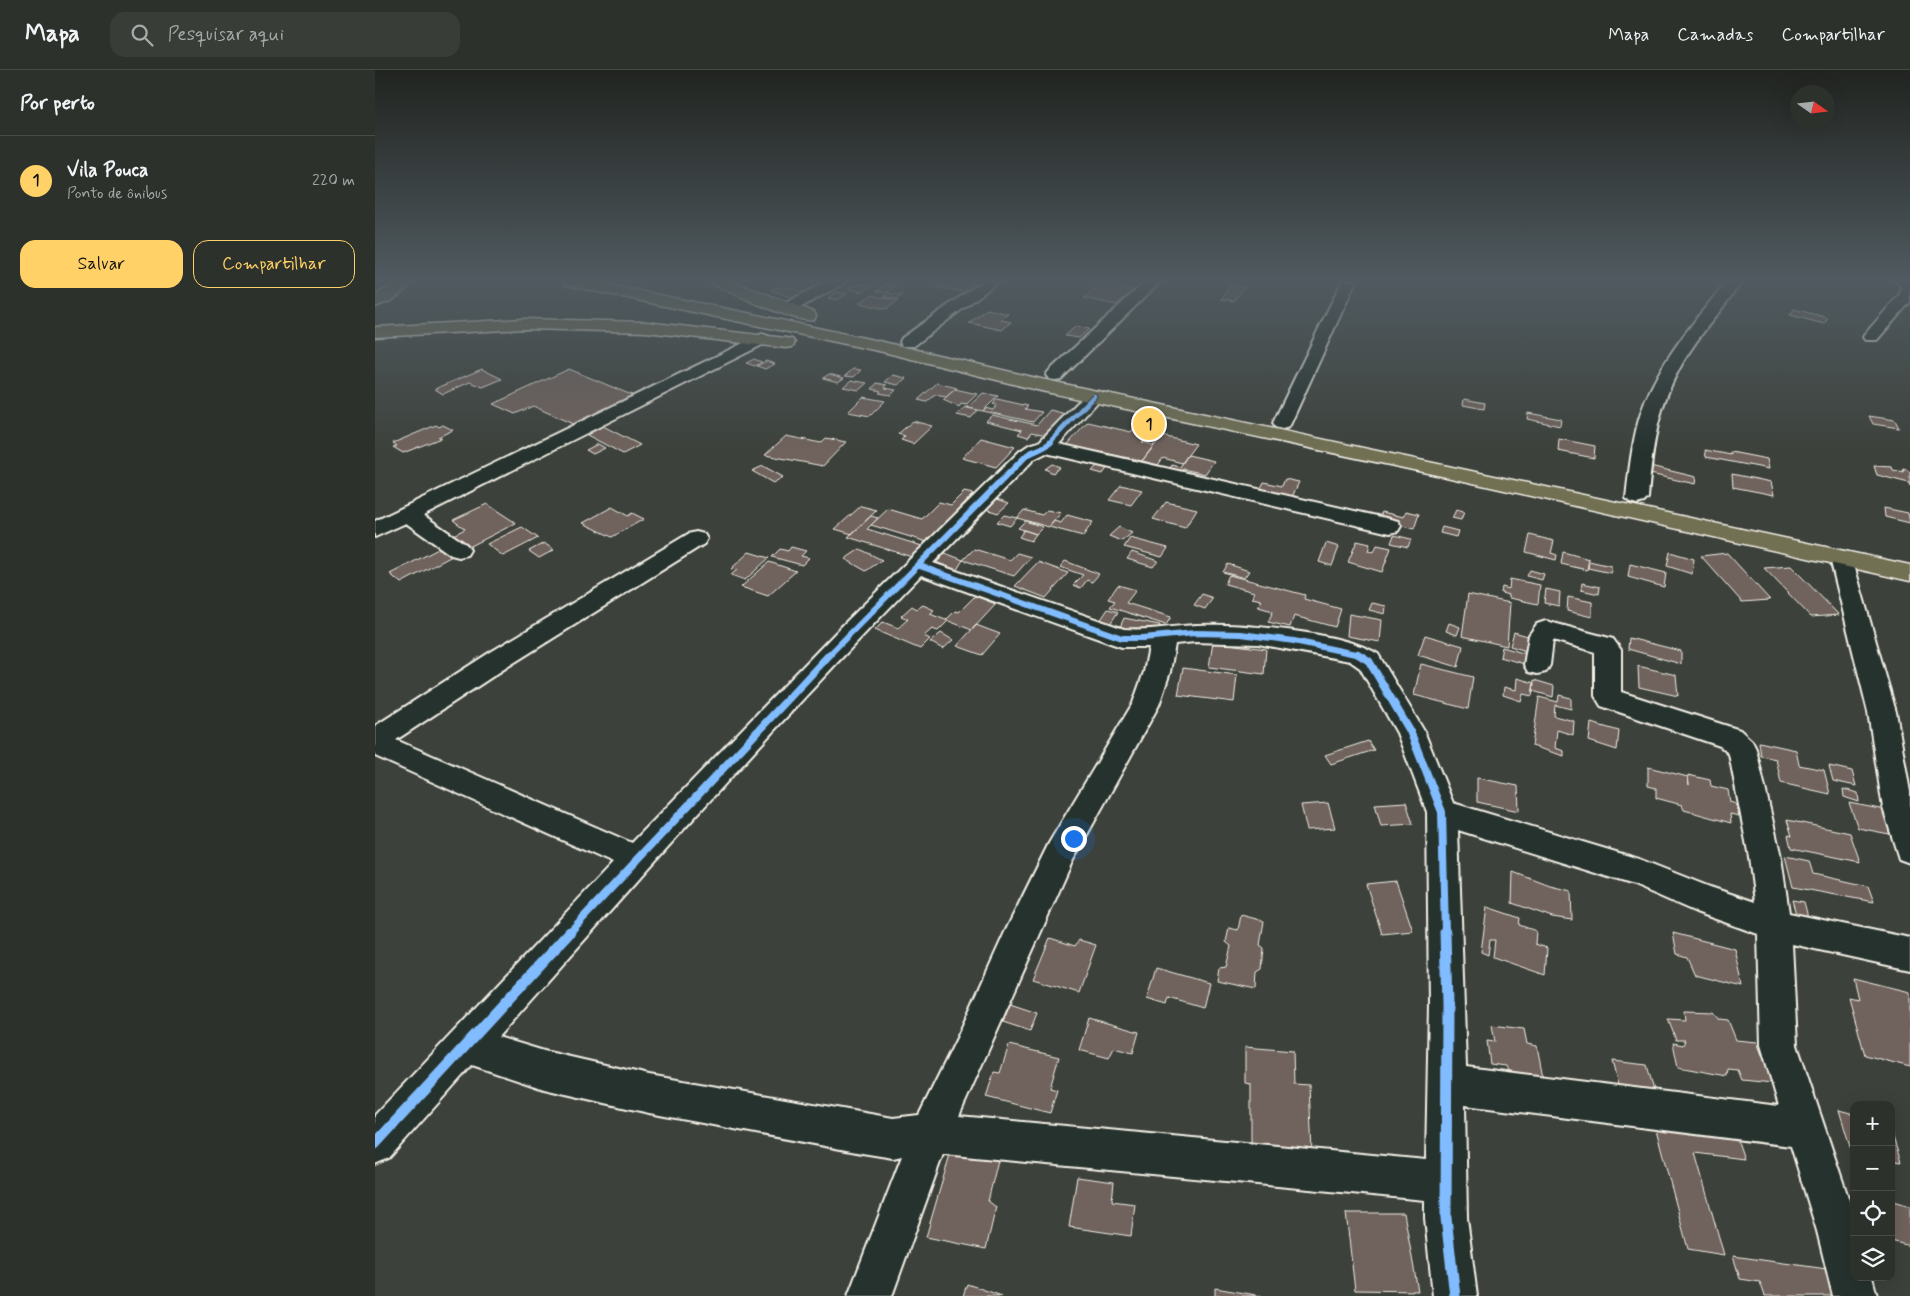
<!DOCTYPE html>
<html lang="pt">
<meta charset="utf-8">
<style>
:root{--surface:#2d312c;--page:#393d38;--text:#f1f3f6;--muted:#a7a9a9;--line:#484c48;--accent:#ffd166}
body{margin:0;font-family:Mynerve,sans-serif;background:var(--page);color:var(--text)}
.controls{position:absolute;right:15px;bottom:15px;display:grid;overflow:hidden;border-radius:10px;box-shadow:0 5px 20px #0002}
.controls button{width:45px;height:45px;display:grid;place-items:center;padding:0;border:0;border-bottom:1px solid var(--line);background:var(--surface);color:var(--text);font:25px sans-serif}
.compass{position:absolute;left:1415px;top:15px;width:45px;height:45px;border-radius:50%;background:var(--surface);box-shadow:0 5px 20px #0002;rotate:104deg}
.you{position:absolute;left:698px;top:768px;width:18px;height:18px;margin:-12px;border:4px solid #fff;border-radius:50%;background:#1a73e8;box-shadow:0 0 0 8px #1a73e833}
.badge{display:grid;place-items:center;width:32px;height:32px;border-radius:50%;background:var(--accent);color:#111;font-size:16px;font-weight:700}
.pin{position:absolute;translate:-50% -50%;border:2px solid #fff;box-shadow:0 1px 5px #0006}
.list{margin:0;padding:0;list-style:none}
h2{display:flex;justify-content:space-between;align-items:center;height:65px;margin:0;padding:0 20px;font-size:21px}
h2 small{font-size:16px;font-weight:400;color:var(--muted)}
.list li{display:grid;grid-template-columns:32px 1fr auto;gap:15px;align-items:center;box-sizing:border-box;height:90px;padding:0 20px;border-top:1px solid var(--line)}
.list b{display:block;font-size:19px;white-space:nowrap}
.list p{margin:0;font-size:16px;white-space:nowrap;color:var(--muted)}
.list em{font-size:16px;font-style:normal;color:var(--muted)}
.actions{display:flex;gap:10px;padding:15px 20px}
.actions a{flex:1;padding:11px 0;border:1px solid var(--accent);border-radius:15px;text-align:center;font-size:18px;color:var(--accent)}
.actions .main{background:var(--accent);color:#111}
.icon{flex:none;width:28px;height:28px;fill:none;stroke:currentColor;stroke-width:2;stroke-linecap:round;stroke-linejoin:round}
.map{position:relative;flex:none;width:1535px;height:1226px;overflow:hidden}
header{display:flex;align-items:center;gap:30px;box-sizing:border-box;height:70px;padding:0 25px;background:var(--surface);border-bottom:1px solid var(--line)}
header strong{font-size:24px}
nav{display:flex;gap:28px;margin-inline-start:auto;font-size:18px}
.search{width:350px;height:45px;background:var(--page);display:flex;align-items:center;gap:12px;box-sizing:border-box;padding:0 18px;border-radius:15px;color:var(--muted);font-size:19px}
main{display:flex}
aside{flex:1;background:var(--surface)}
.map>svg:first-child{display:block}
.building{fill:#6f625c;stroke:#f4f1e8}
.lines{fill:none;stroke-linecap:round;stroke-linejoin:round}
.minor-casing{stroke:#f4f1e8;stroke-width:4}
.highway-casing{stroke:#f4f1e8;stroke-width:3}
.minor{fill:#26332d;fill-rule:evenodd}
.highway{fill:#716f52;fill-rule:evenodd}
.cycleway-far3-casing{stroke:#26332d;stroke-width:7}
.cycleway-far2-casing{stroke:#26332d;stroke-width:9}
.cycleway-far1-casing{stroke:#26332d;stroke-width:11}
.cycleway-casing{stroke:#26332d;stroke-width:14}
.cycleway-far3{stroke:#80bcff;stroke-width:5}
.cycleway-far2{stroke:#80bcff;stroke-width:6}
.cycleway-far1{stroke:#80bcff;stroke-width:8}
.cycleway{stroke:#80bcff;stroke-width:11}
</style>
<header>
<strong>Mapa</strong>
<div class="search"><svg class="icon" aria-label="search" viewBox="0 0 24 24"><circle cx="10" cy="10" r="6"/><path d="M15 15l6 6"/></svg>Pesquisar aqui</div>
<nav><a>Mapa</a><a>Camadas</a><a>Compartilhar</a></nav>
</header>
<main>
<aside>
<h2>Por perto<small></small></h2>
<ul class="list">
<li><span class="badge">1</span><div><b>Vila Pouca</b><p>Ponto de ônibus</p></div><em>220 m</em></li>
</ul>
<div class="actions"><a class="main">Salvar</a><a>Compartilhar</a></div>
</aside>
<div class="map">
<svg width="1535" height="1226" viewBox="0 0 1535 1226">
<rect width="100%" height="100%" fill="#3c413b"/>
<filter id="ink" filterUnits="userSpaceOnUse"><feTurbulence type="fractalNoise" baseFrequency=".02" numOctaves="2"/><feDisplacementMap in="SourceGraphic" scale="10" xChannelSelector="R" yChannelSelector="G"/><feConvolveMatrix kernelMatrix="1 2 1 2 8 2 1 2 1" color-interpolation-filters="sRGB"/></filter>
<g filter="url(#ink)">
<path class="building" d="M571 211H591L599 212 588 222 563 217Z
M484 213 497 216 487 222 473 219Z
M511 214 521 216 511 223 501 221Z
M726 214 758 220 741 235 709 228Z
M856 215 869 217 859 231 846 229Z
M403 217 408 219 413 217 431 223 420 229 396 220Z
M462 222 472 224 462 230 453 228Z
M514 223 528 225 522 229 508 227Z
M497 225 523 231 511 239 484 233Z
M612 239 633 244 626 250 636 252 627 260 594 253Z
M1419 239 1453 248 1449 254 1415 245Z
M701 256 714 259 704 268 690 266Z
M379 289 387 292 380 296 371 293Z
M391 291 400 294 390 299 382 296Z
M107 299 127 309 108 317 95 312 68 324 60 319Z
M194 299 259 326 200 355 158 336 140 344 118 334Z
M478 299 486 300 479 307 470 306Z
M454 304 469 308 463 312 448 308Z
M518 305 531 308 523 315 510 312Z
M476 310 492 313 484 320 468 317Z
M502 313 512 315 510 318 521 320 516 325 504 323 506 321 497 319Z
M562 313 582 318 571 327 560 325 552 332 543 330Z
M580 319 602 324 591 335 586 334 584 337 568 330Z
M608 323 623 326 608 341 592 338Z
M488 327 510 331 495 346 473 342Z
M622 329 653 336 650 339 667 342 658 352 608 341 610 338 618 340 622 335 618 334Z
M1089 329 1110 333 1109 339 1088 335Z
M590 337 603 340 596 348 582 345Z
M675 340 695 345 677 366 657 362 653 367 643 364 647 360 611 351 617 345 662 355Z
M1153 343 1186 349 1185 356 1152 349Z
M1494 346 1520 350 1524 358 1498 354Z
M538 351 557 356 538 374 526 370 530 366 523 364Z
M713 352 756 362 759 358 775 362 767 372 779 375 767 391 692 375Z
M61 355 64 357 68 355 78 360 63 367 66 368 28 383 18 377 22 376 18 373Z
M228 356 265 375 248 384 212 365Z
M411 366 446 373 451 368 471 372 448 396 390 385Z
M787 366 821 374 807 393 788 388 783 395 767 391Z
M606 368 640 377 621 397 587 388Z
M1184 369 1220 376 1219 388 1183 381Z
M223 374 230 378 218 384 211 380Z
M1330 380 1356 385V382L1392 389 1394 399 1331 387Z
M813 385 839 391 830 404 808 399 806 402 794 400 797 395 805 397Z
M677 394 685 397 678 403 670 399Z
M723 395 733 397 728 404 717 401Z
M388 396 408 407 398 413 377 401Z
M1275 396 1321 407 1320 414 1275 404Z
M1499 396 1517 397 1518 400 1529 402 1528 399 1533 400 1535 403V416L1534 413 1502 405Z
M1357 404 1396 412 1399 425 1358 417Z
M910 409 924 412 917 427 885 420 889 412 907 416Z
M746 415 767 420 756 435 734 430Z
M589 422 598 424 552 472 496 455 513 439 547 449 564 432 576 435Z
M622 429 634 433 623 443 611 439Z
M791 432 822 439 810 458 778 449Z
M112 434 141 453 92 478 76 466 90 459 78 450Z
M486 436 502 440 477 464 460 459Z
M237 437 253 446 257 443 269 449 237 467 208 453Z
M1509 438 1533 443 1535 453 1510 447Z
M649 440 667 445 672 440 686 443 674 457 642 448Z
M1081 440 1089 442 1086 450 1077 448Z
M1031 441 1044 444 1039 459 1003 450 1007 442 1029 447Z
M629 445 642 448 635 456 622 452Z
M692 445 718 452 708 466 674 457 679 451 686 453Z
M496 446 503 448 492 459 547 476 537 487 473 467Z
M650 451 668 457 661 464 643 458Z
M147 457 163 468 128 486 112 474Z
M744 457 757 463 747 471 734 466Z
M1067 457 1083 461 1081 467 1065 463Z
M649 460 661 464 656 471 644 467Z
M1019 465 1036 469 1033 477 1016 473Z
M1155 465 1179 471 1176 483 1182 485 1181 490 1151 482Z
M755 468 793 478 787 487 749 477Z
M982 471 995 474 993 481 999 482 1002 475 1016 478 1007 502 973 492Z
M169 473 179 480 164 488 154 481Z
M951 473 964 477 957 496 944 492Z
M69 476 81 484 26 513 15 504Z
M416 477 431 481 426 486 434 488 427 495 397 487 405 479 413 481Z
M485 479 507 490 491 501 470 489Z
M599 479 635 490 642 483 656 487 639 506 588 490Z
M374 482 394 488 370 510 356 505 362 500 356 499Z
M757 482 783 491 778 497 752 489Z
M1188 482 1214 489 1212 500 1186 494Z
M1295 482 1319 489 1317 504 1292 496Z
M570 483 588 490 581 501 560 495Z
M1352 483 1395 530 1367 532 1326 486Z
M690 491 724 504 717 512 712 510 706 518 698 515 708 505 685 497Z
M1214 491 1236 496V503L1213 498Z
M394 492 421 501 393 526 366 517Z
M663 492 693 503 671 528 640 516Z
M853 494 874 501 869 508 848 502Z
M1255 494 1291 503 1289 517 1253 507Z
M1416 496 1464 545 1436 547 1389 498Z
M1155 500 1169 504 1167 510 1152 506Z
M854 505 930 525 929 529 966 539 960 557 919 546 915 557 893 552 898 541 883 537 886 530 877 528 879 522 850 514Z
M1135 509 1165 515 1163 534 1134 528V525L1126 523 1127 517 1134 519Z
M1207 513 1225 517 1224 524 1206 520Z
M743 515 761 520 751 533 796 547 791 555 735 537 740 531 733 529Z
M1171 519 1185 522 1184 536 1169 533Z
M827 524 838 528 830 539 819 535Z
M1093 524 1135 533 1132 576 1087 566Z
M600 526 621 534 597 560 571 550 580 541 584 542Z
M1193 527 1217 532V547L1192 541Z
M997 533 1011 536 1010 544 994 540Z
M548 535 559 540 555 544 573 551 563 561 557 559 549 566 555 569 545 579 500 560 508 552 523 558 533 549 526 546 537 536 542 539Z
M733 539 743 542 733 557 723 554Z
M974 544 1007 550 1005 572 972 566Z
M749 548 785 555 782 565 745 557Z
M1074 553 1085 557 1082 565 1071 561Z
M601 555 625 564 607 585 582 576Z
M1139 562 1159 568 1155 582 1135 576Z
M566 563 578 570 568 579 555 572Z
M1050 565 1088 576 1083 597 1043 585Z
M1254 568 1306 581V594L1253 579Z
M838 572 891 579 889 604 834 597Z
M1127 577 1155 585 1153 595 1125 587Z
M1046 594 1098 607 1093 639 1039 625Z
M1263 596 1301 605 1303 626 1264 617Z
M808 598 862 605 859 632 803 625Z
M1142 608 1159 613 1157 626 1148 624 1146 631 1128 625 1129 617 1141 620Z
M1159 610 1179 616 1178 627 1158 621Z
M1184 625 1196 628V639L1180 635 1179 646 1199 651 1198 665 1182 660 1180 678 1189 681V686L1157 676 1164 627 1183 632Z
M1216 653 1244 661 1242 680 1214 671Z
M993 671 999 680 956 694 950 685Z
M1384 672 1421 680 1424 695 1449 700 1455 724 1406 713 1401 689 1386 686Z
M1454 696 1477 701 1481 716 1458 711Z
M1273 697 1313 707 1314 715 1313 705 1335 710 1336 716 1353 720 1355 732 1361 734 1364 746 1355 744 1356 753 1309 740 1307 735 1281 728V718L1273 716Z
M1102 708 1143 716 1144 741 1102 732Z
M1468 719 1483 723 1484 732 1469 727Z
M1031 732 1038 754 1006 756 1000 734Z
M953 733 960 758 932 760 926 735Z
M1474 733 1515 741 1525 766 1483 758Z
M1412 750 1475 763 1485 792 1416 778 1413 765 1417 766Z
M1410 786 1434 791 1438 804 1493 816 1499 832 1418 817Z
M1138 802 1175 816 1196 821 1197 850 1177 847 1137 833Z
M1021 811 1038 861 1007 864 991 814Z
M1417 830 1429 832 1433 847 1453 851 1458 865 1425 858Z
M1112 837 1145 848 1144 855 1161 861 1160 874 1172 878 1170 905 1118 887 1120 870H1115L1113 885 1106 882Z
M866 845 889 851 885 875 889 878 887 899 882 902 881 919 842 911 844 898 851 897 856 876 851 872 854 858 863 860Z
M1298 863 1360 879 1368 917 1320 905 1312 887 1302 884Z
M675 868 700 876 704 870 721 875 704 923 658 909Z
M781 898 834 913 828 938 794 928 792 935 772 929Z
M1478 908 1535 922V997L1490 985 1474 927 1483 929Z
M635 934 662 943 655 961 628 952Z
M1309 941 1338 942 1344 949 1353 950 1361 970 1382 972 1398 1013 1367 1010 1363 1000 1353 999 1352 1006 1303 997 1298 973 1308 975 1310 970H1301L1293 949 1310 950Z
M714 948 764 962 758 983 739 978 734 988 704 980Z
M1117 955 1149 959 1152 974 1162 976 1168 1007 1136 1003 1131 996 1115 994 1112 971 1120 972Z
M634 975 684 987 675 1018 682 1020 675 1043 611 1027 619 1002 625 1003Z
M870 977 918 981 919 1014 934 1015 937 1083 876 1077V1014L870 1013Z
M1237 991 1272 995 1281 1028 1245 1023Z
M1464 1040 1479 1044V1081L1476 1080Z
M1279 1052 1360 1063 1369 1089 1320 1083 1349 1185 1313 1179Z
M1516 1061 1526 1092 1516 1090Z
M576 1081 623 1090 613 1131 621 1137 611 1179 551 1167Z
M702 1107 739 1112 737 1131 760 1134 756 1166 694 1157Z
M1516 1130 1535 1136V1176L1516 1171Z
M971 1143H1029L1043 1221 980 1220Z
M1358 1186 1452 1199 1461 1226H1390L1385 1212 1365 1209Z
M592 1214 627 1226H588Z
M840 1218 887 1226H840Z"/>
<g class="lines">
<g class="minor-casing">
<path id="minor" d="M452 211H470L468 214 419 241H407L405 238 407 235Z
M608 211H624L539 276H527L525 272 527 268Z
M771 211H786L686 309 680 310 674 309 671 305 674 301Z
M967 211H981L916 353 914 357 907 359 900 357 898 353Z
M1352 211H1367C1353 232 1336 251 1321 272 1284 324 1278 367 1273 428L1269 432 1262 434 1255 432 1251 428C1254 401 1257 374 1264 349 1280 296 1318 253 1352 211Z
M1521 211H1535V232L1502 270H1490L1488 267 1490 264 1525 224 1526 217Z
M387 264 393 266 395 269 393 272 48 445 92 475 95 480 92 485 84 487 76 485 31 453 0 467V451Z
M719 321 725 322 728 326 684 374 1015 449 1023 451 1026 456 1023 461 1015 463 671 383 659 389 558 493 749 559C773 561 797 556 822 555 866 553 967 562 1003 584L1049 661 1078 733 1264 789 1335 817 1380 832 1374 787 1354 684 1345 676 1226 636 1220 626V582L1178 570 1175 595 1171 602 1162 604 1153 602 1149 595 1154 565 1162 554 1171 551 1238 569 1246 580V622L1365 660 1377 671 1381 679 1406 787 1414 843 1535 868V900L1417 874 1422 975 1479 1145V1207H1497L1502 1226H1458L1442 1161 1416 1076 1090 1035 1092 1148 1102 1226H1058L1050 1148V1130L568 1084 517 1226H473L527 1086 518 1088 487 1083 274 1043 169 1019 97 995 14 1088 0 1094V1045L238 793 0 686V656L114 583 313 464 321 462 329 464 332 469 329 474 132 597 21 670 257 773 470 553 645 381 654 375 664 372 713 322ZM546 505 738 574 747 577H774L769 602 758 633 674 773 630 862 582 968 544 1045 518 1048 274 1005 169 981 123 967C262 811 401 654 546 505ZM820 572 883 574 975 591 985 598 1022 663 1052 742 1054 935 1051 1090 584 1046 697 792 784 635 795 602 800 574ZM1083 760 1259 815 1321 842 1383 864 1386 975 1404 1036 1091 997Z
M1466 481 1474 483 1477 488 1521 642 1535 722V793L1524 789 1508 738 1493 642 1455 488 1458 483Z"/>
</g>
<g class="highway-casing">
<path id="highway" d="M22 211H40L18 230 0 237V226Z
M187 211H217L382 245 508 272 666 309 1535 495V511L1071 407 666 321 508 282 195 216 189 214Z
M336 211H356L439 242 441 246 439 250C422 254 357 223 338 214Z
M150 249 271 252 411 268 417 269 420 273 417 277 411 278 271 262 150 259 0 267V257Z"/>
</g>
<use href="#minor" class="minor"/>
<use href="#highway" class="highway"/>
<g class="cycleway-far3-casing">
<path id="cycleway-far3" d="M674 373 719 326"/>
</g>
<g class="cycleway-far2-casing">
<path id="cycleway-far2" d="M542 495 747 568H768L820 563 866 564 919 571 985 585
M454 585 652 385C660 380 669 379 676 372"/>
</g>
<g class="cycleway-far1-casing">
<path id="cycleway-far1" d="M983 584 994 591 1035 661 1067 742 1070 863
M194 863 455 584"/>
</g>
<g class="cycleway-casing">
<path id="cycleway" d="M1070 862 1072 935 1071 1148 1080 1226
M0 1074 195 862"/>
</g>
<use href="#cycleway-far3" class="cycleway-far3"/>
<use href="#cycleway-far2" class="cycleway-far2"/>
<use href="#cycleway-far1" class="cycleway-far1"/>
<use href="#cycleway" class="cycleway"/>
</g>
</g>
<linearGradient id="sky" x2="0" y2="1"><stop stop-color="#212420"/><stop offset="0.55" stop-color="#505a60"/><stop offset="1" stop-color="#505a60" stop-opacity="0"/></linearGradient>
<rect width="1535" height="383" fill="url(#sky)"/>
</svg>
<div class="controls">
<button>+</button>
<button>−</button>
<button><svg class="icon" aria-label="locate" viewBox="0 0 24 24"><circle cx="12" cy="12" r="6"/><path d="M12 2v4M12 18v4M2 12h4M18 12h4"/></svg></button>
<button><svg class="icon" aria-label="layers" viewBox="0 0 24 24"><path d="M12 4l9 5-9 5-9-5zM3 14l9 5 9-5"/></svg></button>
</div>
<svg class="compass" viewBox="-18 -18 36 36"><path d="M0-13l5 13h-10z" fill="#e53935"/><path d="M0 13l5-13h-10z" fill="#a7a9a9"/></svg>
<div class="you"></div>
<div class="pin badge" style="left:774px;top:354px">1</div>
</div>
</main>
